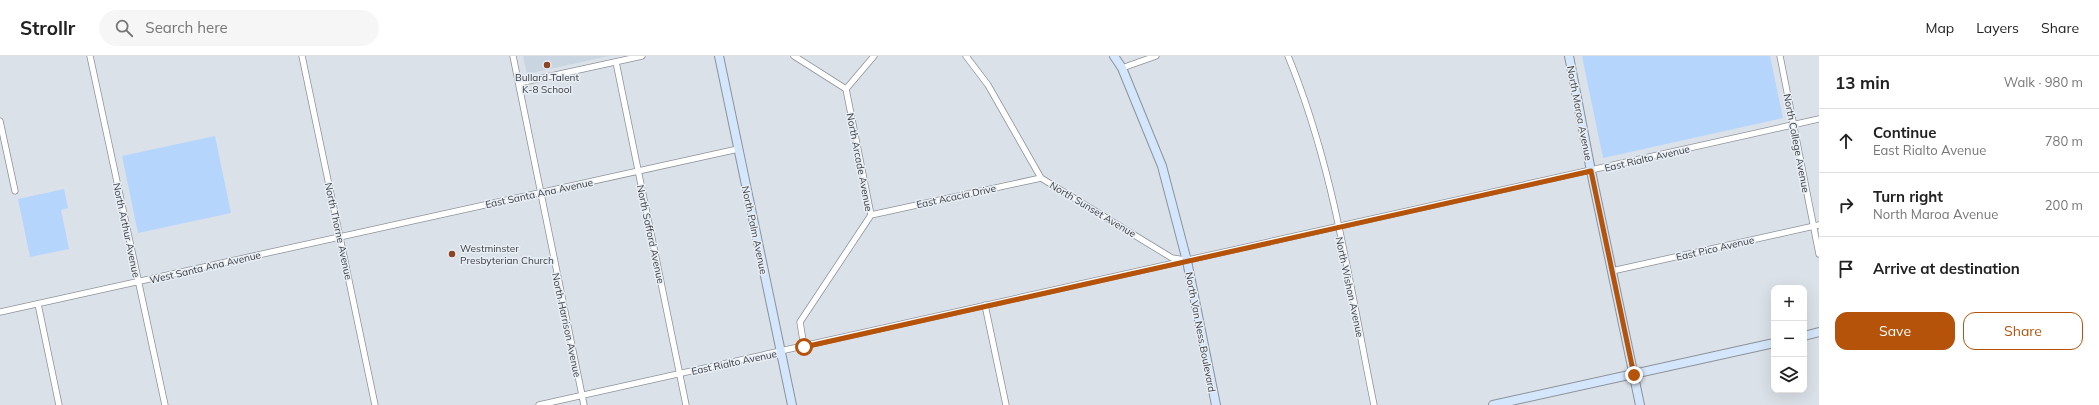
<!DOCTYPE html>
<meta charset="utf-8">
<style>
:root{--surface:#fff;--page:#f6f6f6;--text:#222;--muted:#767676;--line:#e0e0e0;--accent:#b45309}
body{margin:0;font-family:Mulish,sans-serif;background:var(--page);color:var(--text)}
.controls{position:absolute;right:12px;bottom:12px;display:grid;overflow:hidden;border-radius:8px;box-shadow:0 4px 16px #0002}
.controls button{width:36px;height:36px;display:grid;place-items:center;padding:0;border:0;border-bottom:1px solid var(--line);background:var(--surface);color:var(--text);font:20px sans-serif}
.stop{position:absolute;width:12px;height:12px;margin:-9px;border:3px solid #b45309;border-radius:50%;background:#fff}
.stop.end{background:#b45309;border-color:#fff;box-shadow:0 1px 4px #0008}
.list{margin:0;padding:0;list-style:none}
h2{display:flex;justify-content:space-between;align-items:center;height:52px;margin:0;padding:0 16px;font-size:17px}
h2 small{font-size:13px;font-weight:400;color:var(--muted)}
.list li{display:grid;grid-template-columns:26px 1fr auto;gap:12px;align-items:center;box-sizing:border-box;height:64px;padding:0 16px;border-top:1px solid var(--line)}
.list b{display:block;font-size:15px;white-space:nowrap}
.list p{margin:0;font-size:13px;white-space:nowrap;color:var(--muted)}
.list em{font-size:13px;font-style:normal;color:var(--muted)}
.actions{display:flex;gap:8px;padding:12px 16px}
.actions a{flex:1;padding:9px 0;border:1px solid var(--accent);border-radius:12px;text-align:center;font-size:14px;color:var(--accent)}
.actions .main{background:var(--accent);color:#fff}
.icon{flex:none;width:22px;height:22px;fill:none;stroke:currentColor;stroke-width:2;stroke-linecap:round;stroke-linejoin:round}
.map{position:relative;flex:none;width:1819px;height:349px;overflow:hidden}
header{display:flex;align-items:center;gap:24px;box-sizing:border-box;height:56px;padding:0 20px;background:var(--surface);border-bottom:1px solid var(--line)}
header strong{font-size:19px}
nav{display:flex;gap:22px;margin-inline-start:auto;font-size:14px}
.search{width:280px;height:36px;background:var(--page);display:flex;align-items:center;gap:10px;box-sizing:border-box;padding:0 14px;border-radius:22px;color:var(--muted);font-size:15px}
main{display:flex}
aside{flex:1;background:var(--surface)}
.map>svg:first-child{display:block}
.built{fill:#cad5e2}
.green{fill:#b5d5fd}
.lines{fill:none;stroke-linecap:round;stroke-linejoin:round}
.street-casing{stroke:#8d9299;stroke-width:7}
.secondary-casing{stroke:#8d9299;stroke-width:10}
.street{stroke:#fff;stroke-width:5.5}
.secondary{stroke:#d4e6fb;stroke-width:8}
.route{stroke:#b45309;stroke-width:5}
.poi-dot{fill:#8c4424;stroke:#e8eef5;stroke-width:1.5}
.labels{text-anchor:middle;stroke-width:3;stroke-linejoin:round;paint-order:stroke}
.poi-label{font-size:10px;fill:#3a3c3f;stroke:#e8eef5}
.street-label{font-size:10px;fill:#3a3c3f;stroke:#e8eef5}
</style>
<header>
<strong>Strollr</strong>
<div class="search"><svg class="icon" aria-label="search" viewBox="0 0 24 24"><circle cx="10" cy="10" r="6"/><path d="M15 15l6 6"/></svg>Search here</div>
<nav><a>Map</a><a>Layers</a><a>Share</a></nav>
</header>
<main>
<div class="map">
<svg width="1819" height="349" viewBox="0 0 1819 349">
<rect width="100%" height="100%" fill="#dbe1e8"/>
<path class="built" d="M523 0H609L527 18Z"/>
<path class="green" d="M1582 0H1770L1783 62 1603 102Z
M215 80 231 157 138 177 122 100Z
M64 133 68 152 61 154 69 193 30 201 18 143Z"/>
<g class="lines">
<g class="street-casing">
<path id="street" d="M90 0 165 349
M302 0 375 349
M513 0 584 349
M794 0 846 33 871 159 800 266 804 291
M966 0 988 29 1041 122 1172 202 1185 204
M1288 0C1334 111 1350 232 1374 349
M1780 0 1819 198
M616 6 686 349
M1122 12 1156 0
M519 27 642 0
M846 33 874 0
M0 65 15 135
M871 159 1041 122
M1612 215 1819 169
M38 248 59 349
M985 249 1006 349
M0 256 738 93
M539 349 1819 63"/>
</g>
<g class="secondary-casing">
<path id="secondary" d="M719 0 792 349
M1114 0 1122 12 1162 110 1187 205 1216 349
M1569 0 1591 115 1640 349
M1804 280 1819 276
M1493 349 1774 287"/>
</g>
<use href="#street" class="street"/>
<use href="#secondary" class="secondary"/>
</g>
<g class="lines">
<path class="route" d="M804 291 1591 115 1634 319"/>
</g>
<g class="poi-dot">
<circle cx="547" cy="9" r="4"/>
<circle cx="452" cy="198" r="4"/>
</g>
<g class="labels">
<g class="poi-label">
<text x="547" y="25">Bullard Talent<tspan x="547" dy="12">K-8 School</tspan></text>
<text x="460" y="196" text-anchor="start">Westminster<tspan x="460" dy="12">Presbyterian Church</tspan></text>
</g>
<g class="street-label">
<text transform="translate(1580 57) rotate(79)" y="4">North Maroa Avenue</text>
<text transform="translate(1797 87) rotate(79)" y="4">North College Avenue</text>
<text transform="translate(1647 102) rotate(-13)" y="4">East Rialto Avenue</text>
<text transform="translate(860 106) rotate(79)" y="4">North Arcade Avenue</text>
<text transform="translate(539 137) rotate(-12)" y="4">East Santa Ana Avenue</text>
<text transform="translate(956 140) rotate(-12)" y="4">East Acacia Drive</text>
<text transform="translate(1093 153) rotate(31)" y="4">North Sunset Avenue</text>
<text transform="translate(127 174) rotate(78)" y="4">North Arthur Avenue</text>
<text transform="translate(755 174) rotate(78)" y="4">North Palm Avenue</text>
<text transform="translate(339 175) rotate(78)" y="4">North Thorne Avenue</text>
<text transform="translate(651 178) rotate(78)" y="4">North Safford Avenue</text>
<text transform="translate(1715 192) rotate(-13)" y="4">East Pico Avenue</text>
<text transform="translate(205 211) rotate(-13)" y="4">West Santa Ana Avenue</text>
<text transform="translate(1350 231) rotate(78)" y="4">North Wishon Avenue</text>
<text transform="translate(567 269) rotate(78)" y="4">North Harrison Avenue</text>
<text transform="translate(1201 276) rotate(79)" y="4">North Van Ness Boulevard</text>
<text transform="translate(734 306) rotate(-12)" y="4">East Rialto Avenue</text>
</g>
</g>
</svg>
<div class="controls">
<button>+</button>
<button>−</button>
<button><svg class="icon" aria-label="layers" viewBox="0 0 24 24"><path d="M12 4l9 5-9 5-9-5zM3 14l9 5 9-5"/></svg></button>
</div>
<div class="stop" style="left:804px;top:291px"></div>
<div class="stop end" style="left:1634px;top:319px"></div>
</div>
<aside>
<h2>13 min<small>Walk · 980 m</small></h2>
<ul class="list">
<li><svg class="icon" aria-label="ahead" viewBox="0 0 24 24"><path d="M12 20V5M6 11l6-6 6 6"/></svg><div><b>Continue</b><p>East Rialto Avenue</p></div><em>780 m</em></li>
<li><svg class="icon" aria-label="right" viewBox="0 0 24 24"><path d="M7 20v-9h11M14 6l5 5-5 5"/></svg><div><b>Turn right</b><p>North Maroa Avenue</p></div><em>200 m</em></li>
<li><svg class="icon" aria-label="arrive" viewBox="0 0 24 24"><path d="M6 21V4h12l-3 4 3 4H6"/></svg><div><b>Arrive at destination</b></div></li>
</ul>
<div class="actions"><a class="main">Save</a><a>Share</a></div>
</aside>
</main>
